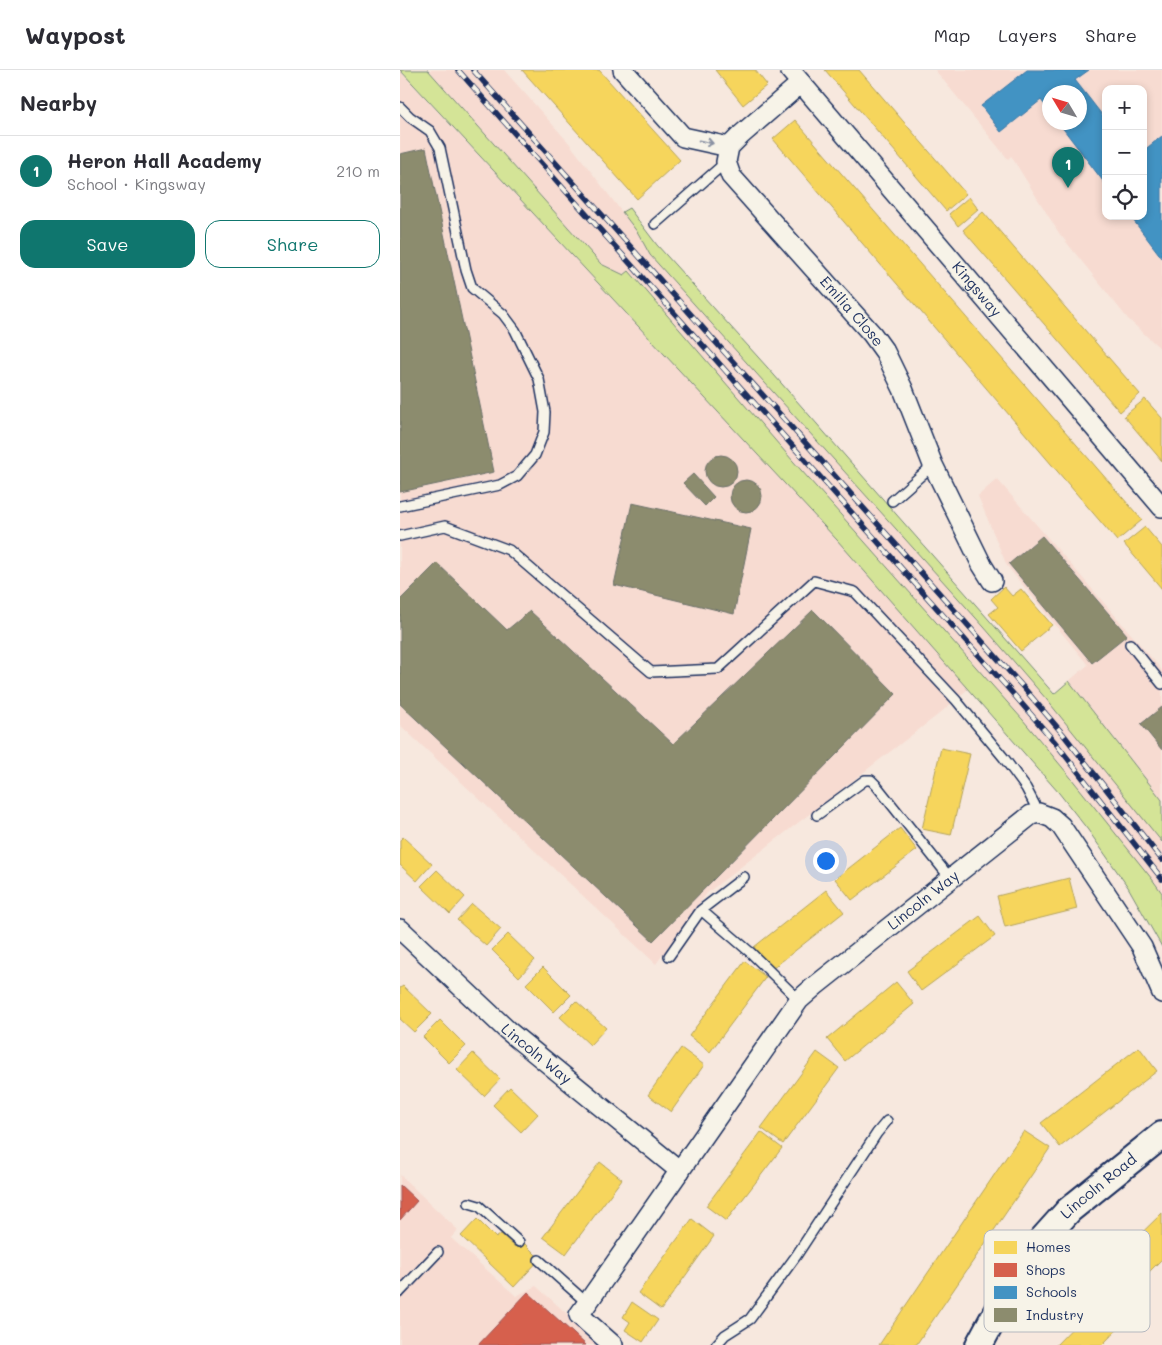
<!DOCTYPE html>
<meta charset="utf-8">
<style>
:root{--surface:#fff;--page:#f2f2f3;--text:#2b2b33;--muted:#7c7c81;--line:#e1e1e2;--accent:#0f766e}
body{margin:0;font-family:Mali,sans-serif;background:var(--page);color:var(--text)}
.controls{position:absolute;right:15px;top:15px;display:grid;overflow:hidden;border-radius:10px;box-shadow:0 2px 8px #0003}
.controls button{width:45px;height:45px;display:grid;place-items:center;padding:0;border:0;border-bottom:1px solid var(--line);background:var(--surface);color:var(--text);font:25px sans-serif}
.compass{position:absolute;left:642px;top:15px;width:45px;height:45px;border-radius:50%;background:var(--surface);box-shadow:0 2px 8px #0003;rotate:308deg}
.you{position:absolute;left:425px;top:790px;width:18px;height:18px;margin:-12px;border:4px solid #fff;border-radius:50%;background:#1a73e8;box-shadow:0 0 0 8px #1a73e833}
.badge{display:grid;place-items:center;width:32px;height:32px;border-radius:50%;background:var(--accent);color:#fff;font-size:16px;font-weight:700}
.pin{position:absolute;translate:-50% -41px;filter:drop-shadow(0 1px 2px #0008)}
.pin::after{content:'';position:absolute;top:26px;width:18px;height:15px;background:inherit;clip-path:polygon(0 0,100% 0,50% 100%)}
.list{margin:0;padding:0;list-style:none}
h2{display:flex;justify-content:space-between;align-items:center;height:65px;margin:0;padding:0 20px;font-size:21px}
h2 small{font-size:16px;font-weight:400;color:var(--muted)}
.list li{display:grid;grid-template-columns:32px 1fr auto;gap:15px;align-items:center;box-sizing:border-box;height:70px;padding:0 20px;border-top:1px solid var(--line)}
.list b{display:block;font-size:19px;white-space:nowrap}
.list p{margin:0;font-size:16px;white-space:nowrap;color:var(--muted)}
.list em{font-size:16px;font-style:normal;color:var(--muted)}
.actions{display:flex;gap:10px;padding:15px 20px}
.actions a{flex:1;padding:11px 0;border:1px solid var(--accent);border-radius:15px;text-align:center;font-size:18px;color:var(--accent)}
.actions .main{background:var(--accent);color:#fff}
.icon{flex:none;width:28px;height:28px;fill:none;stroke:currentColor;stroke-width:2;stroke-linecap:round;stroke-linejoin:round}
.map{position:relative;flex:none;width:762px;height:1275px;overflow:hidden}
header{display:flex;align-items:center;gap:30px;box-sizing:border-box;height:70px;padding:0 25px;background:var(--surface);border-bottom:1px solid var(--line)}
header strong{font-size:24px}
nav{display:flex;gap:28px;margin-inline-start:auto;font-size:18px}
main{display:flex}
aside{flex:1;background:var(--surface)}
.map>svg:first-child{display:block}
.built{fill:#f7dbd1;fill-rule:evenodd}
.green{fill:#d4e497;stroke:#788a7a}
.homes{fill:#f6d55c;stroke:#b4a35d}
.shops{fill:#d6604d;stroke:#9e5152}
.schools{fill:#4393c3;stroke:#3775a5}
.industry{fill:#8c8c6e;stroke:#6a7069}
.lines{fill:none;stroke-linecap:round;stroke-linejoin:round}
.lane-casing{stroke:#1b2f5e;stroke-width:12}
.street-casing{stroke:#1b2f5e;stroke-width:22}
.secondary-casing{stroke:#1b2f5e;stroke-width:30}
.lane{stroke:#f7f3e8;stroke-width:9}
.street{stroke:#f7f3e8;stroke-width:19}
.secondary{stroke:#f7f3e8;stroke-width:26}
.rail-casing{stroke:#1b2f5e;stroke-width:5.5}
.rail{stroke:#f7f3e8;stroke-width:4;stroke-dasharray:11;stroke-linecap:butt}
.oneway{stroke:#8991a3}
.labels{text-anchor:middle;stroke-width:5;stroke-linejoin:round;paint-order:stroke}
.street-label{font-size:15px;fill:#1b2f5e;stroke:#f7f3e8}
.key{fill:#f7f3e8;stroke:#b5b8bf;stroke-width:1}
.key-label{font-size:14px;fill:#1b2f5e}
</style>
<header>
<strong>Waypost</strong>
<nav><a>Map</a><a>Layers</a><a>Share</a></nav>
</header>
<main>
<aside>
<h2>Nearby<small></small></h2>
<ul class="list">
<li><span class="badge">1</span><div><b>Heron Hall Academy</b><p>School · Kingsway</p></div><em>210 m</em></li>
</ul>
<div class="actions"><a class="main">Save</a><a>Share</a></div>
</aside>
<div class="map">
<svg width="762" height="1275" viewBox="0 0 762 1275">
<rect width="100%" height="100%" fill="#f7e8de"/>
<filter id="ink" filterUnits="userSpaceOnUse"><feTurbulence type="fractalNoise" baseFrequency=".02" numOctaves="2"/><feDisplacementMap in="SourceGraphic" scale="10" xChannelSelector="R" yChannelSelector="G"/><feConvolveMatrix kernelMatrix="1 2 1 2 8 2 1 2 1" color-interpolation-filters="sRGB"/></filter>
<g filter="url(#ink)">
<path class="built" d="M28 0H104L169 73 238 163 250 185 584 557 647 630 746 751 762 773V823L667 703 623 650 393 391 229 201 224 205 201 194Z
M535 0H762V280L728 249 659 163 611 86 608 89ZM706 19H743V146H706ZM650 22H680V52H650Z
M0 1 437 470 568 619 539 644 307 823 256 894 0 655Z
M597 409 762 600V730L669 611 688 595 607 496 578 426Z
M0 1105 58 1160 51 1168 116 1226 136 1216 202 1275H0Z"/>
<path class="green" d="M0 0H28L201 194 224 205 229 201 393 391 623 650 667 703 752 809 762 823V877L728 817 688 760 659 723 437 470Z
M229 138 257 175 367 297 654 624 669 611 762 730V772L647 630 584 557 250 185 238 163 222 142Z"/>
<path class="homes" d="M122 0H199L280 90 237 129Z
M315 0H355L367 15 343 35Z
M425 0H459L566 124 546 141Z
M395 50 742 450 717 471 373 69Z
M569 127 578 139 558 156 549 144Z
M583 142 740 324 720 342 563 160Z
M745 329 762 348V391L724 346Z
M745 457 762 477V519L724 474Z
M604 517 612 526 621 519 652 555 621 581 589 544 598 537 591 529Z
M541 678 570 684 551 765 522 759Z
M500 758 517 780 452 830 435 809Z
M3 767 32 794 17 811 0 795V770Z
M37 800 65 827 50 844 21 816Z
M669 808 677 839 605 857 597 826Z
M426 820 444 842 372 899 354 877Z
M72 834 101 859 86 876 57 850Z
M580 846 595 866 521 921 507 901Z
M108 864 135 890 119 907 92 880Z
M345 891 366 907 310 982 289 966Z
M143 897 171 925 154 942 126 914Z
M496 912 514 934 445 991 427 969Z
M3 916 32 944 14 962 0 949V918Z
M176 931 206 958 190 975 160 947Z
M40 950 66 976 49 993 23 967Z
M739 977 757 1001 660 1077 641 1053Z
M281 978 304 995 271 1042 248 1025Z
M417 982 439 998 383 1074 361 1058Z
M73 983 100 1009 84 1026 57 1000Z
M110 1017 138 1044 121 1062 93 1035Z
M624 1061 650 1078 516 1275H479Z
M361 1062 382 1078 326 1151 306 1136Z
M200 1092 222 1109 166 1184 143 1167Z
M762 1143V1189L739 1212 716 1188Z
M77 1149 96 1168 101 1164 115 1177 121 1170 140 1189 114 1217 61 1166Z
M292 1149 314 1166 261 1240 238 1223Z
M721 1208 745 1231 702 1275H656Z
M232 1232 258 1250 243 1272 225 1260 230 1252 223 1247Z"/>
<path class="shops" d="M0 1115 17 1131 0 1150Z
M128 1222 186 1275H78Z"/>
<path class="schools" d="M627 0H689L675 10 706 50V115L658 52H680V22H650V42L641 30 601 62 581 36Z
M762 66V188L730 146H743V81Z"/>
<path class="industry" d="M26 78 94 402 0 422V84Z
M305 401a16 16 0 1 1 32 0a16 16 0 1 1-32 0Z
M293 404 314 427 305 436 283 413Z
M330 426a16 16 0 1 1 32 0a16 16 0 1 1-32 0Z
M232 433 351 459 334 544 214 515Z
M642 466 727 565 692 593 609 494Z
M37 493 107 560 130 541 273 674 413 540 496 624 253 871 0 634V530Z
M762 637V680L741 654Z"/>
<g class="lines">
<g class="lane-casing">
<path id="lane" d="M0 37 10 47 30 61 40 78 66 200 72 218 103 244 115 260 139 309 145 342 144 362 135 385 117 406 100 415 0 436
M255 154 326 92
M492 431 533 395
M0 466 45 456 109 480 251 602 318 599 414 511 455 522 556 630 604 688 626 718 639 743
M730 574 762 614
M417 745 465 710H471L476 715 550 808
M301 840 351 883 399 930
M269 886 301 840 344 807
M69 1133 79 1136 119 1172
M139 1190 187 1233
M0 1222 38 1182
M316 1275 325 1265 350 1249 396 1186 477 1063 487 1051"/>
</g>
<g class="street-casing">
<g id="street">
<path d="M223 0 283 67 329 77"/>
<path id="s1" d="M390 0 762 437"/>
<path id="s2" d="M401 13 341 65 329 77 326 92 331 106 472 264 485 282 503 319 533 395 582 495 592 511"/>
<path id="s3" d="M0 859 107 960 280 1101"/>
<path id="s4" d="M213 1275 179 1245 399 930 415 916 631 745 639 743 652 748 661 756 742 877 762 923"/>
</g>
</g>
<g class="secondary-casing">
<g id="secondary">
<path id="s5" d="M579 1275 606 1225 633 1180 669 1140 762 1065"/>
</g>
</g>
<use href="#lane" class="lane"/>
<use href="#street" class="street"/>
<use href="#secondary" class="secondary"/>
<g class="rail-casing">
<path id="rail" d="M58 0 615 626 654 671 762 809
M73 0 623 617 663 664 762 790"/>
</g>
<use href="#rail" class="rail"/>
</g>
<defs><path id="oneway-shaft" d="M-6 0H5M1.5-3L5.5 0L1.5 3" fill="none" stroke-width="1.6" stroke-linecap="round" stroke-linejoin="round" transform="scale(1.25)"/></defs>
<use class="oneway" href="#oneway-shaft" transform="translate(306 72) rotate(12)"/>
</g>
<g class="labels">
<g class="street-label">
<text dy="5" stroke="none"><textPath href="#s1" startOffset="288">Kingsway</textPath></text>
<text dy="5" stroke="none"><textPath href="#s2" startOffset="308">Emilia Close</textPath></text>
<text dy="5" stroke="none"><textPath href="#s4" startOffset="589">Lincoln Way</textPath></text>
<text dy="5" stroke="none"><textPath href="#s3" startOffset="185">Lincoln Way</textPath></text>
<text dy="5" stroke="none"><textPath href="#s5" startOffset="201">Lincoln Road</textPath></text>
</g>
</g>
<rect x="584" y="1160" width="166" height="102" rx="8" class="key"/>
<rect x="594" y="1171" width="23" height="13" fill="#f6d55c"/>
<rect x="594" y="1193" width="23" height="14" fill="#d6604d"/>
<rect x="594" y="1216" width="23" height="13" fill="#4393c3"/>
<rect x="594" y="1238" width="23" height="14" fill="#8c8c6e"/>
<g class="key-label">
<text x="626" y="1182">Homes</text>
<text x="626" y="1205">Shops</text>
<text x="626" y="1227">Schools</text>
<text x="626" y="1250">Industry</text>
</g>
</svg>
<div class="controls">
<button>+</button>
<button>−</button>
<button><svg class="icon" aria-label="locate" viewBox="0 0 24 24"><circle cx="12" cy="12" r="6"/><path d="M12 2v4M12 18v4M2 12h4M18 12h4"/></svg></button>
</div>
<svg class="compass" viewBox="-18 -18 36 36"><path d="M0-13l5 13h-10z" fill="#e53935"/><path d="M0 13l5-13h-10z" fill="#7c7c81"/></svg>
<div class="you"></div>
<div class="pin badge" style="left:668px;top:118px">1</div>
</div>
</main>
